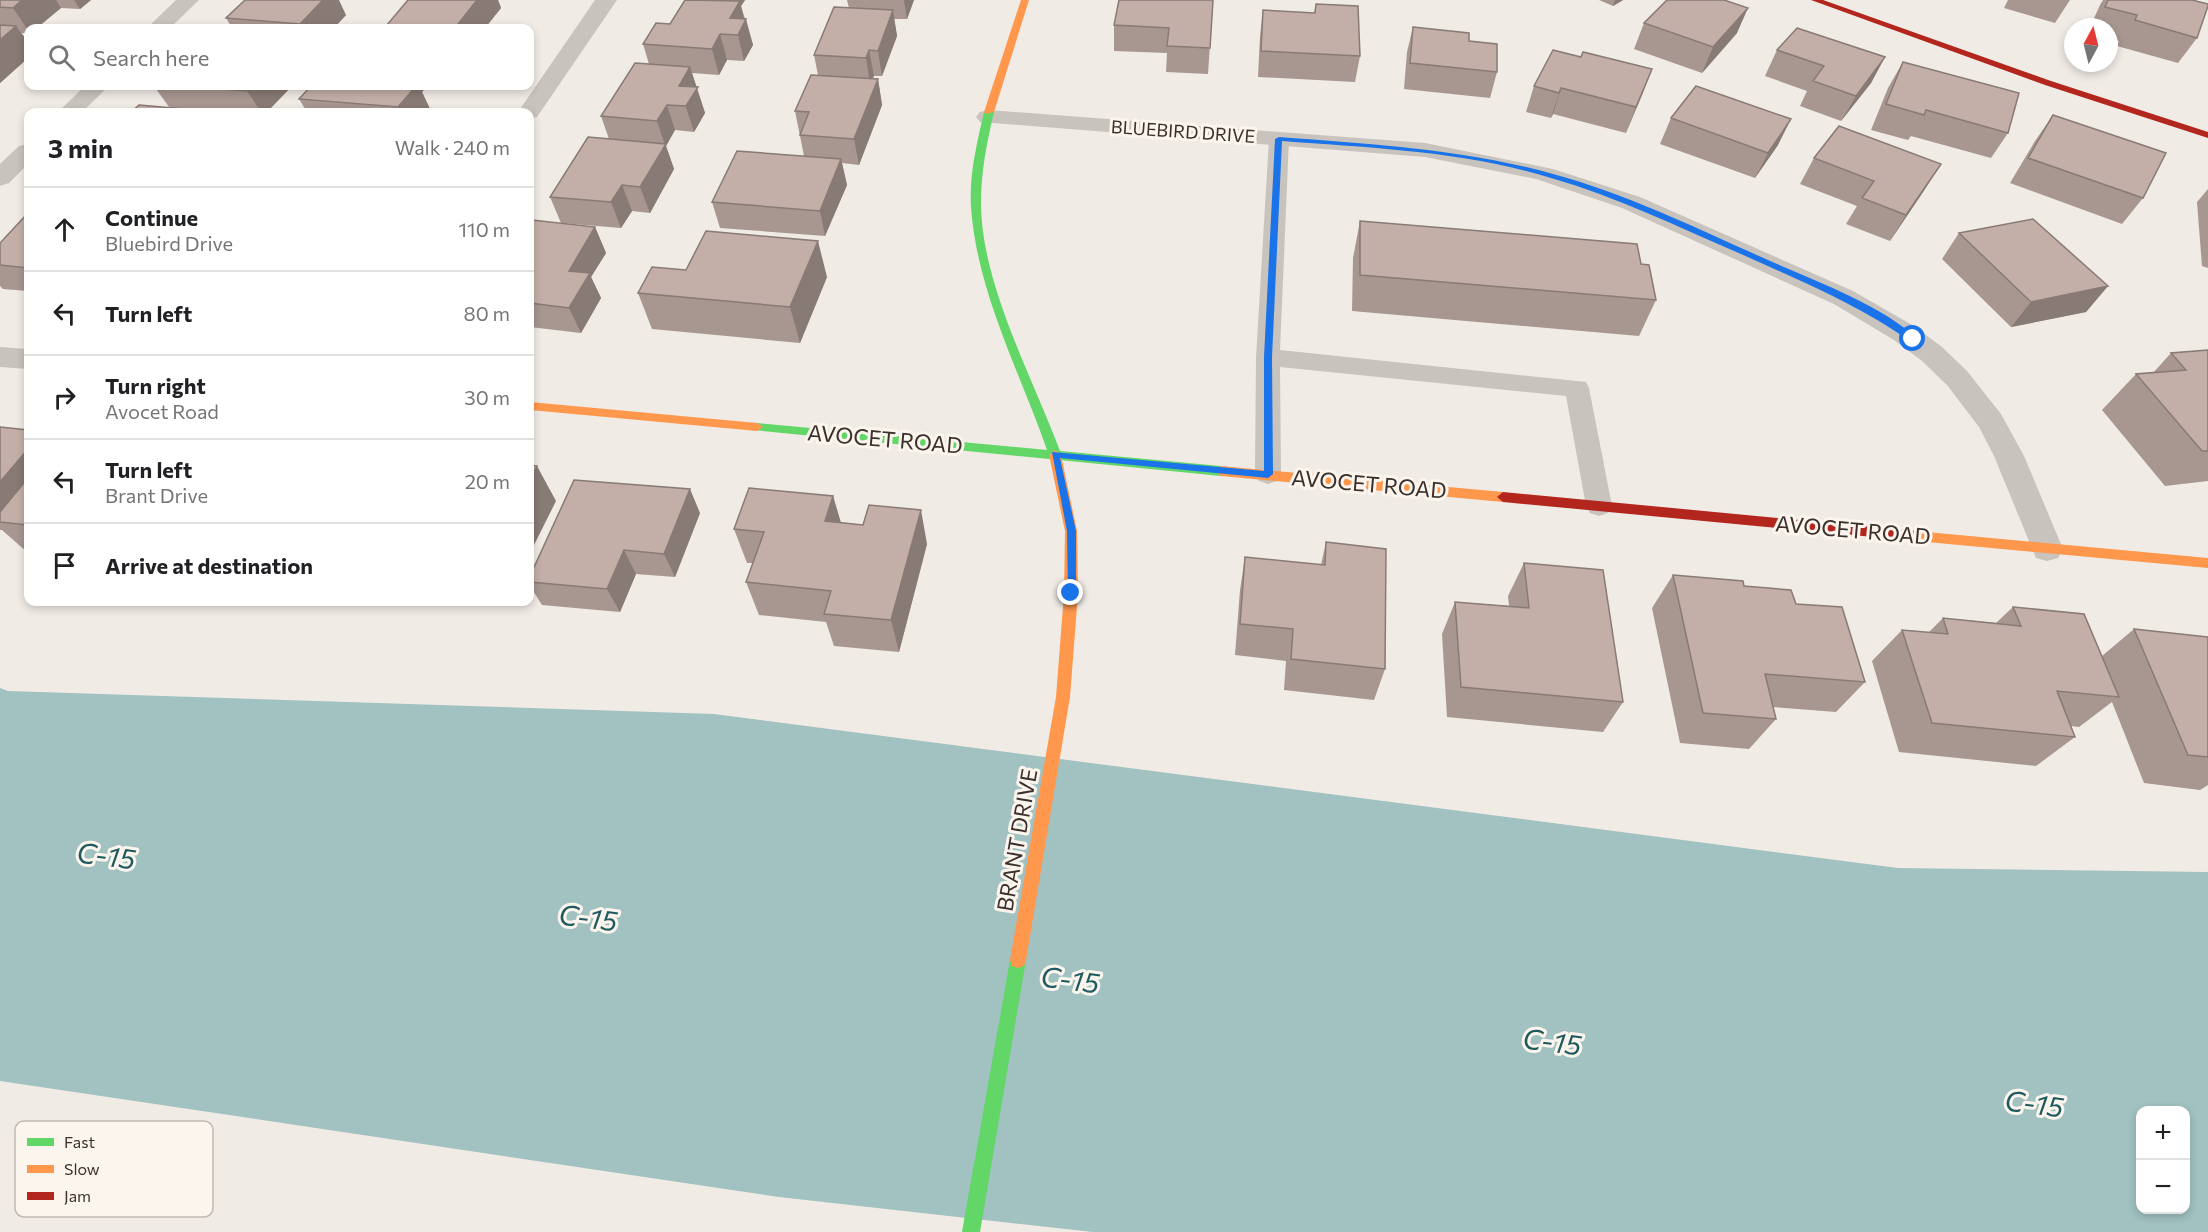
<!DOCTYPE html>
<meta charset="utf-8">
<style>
:root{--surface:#fff;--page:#f2f2f2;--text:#202124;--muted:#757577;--line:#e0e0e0}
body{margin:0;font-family:Commissioner,sans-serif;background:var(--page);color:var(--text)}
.controls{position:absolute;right:18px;bottom:18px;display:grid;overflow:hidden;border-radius:12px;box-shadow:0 3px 9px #0003}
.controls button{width:54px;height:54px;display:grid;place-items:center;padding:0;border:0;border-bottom:2px solid var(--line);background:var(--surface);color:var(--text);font:30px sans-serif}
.compass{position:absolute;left:2064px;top:18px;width:54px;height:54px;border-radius:50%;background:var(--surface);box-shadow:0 3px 9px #0003;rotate:7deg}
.stop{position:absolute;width:18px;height:18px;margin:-14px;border:4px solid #1a73e8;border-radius:50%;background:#fff}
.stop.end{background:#1a73e8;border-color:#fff;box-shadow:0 2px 6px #0008}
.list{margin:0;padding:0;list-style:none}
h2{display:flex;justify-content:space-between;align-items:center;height:78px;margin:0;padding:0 24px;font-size:26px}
h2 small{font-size:20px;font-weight:400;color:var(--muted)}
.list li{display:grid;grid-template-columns:39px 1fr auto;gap:18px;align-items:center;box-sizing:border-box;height:84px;padding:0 24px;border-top:2px solid var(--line)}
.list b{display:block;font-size:22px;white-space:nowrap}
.list p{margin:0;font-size:20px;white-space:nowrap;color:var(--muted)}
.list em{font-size:20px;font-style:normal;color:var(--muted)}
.icon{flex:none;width:33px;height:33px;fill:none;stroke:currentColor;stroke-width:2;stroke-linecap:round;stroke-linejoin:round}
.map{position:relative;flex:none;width:2208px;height:1232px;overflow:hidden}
.search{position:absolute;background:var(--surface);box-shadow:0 3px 9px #0003;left:24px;top:24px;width:510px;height:66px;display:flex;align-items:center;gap:15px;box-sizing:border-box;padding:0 21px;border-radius:12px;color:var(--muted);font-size:22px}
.panel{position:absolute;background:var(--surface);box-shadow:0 3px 9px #0003;left:24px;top:108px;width:510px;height:498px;border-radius:12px}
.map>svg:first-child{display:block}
.water{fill:#a1c2c1;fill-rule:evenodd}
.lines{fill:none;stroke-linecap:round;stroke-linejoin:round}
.lane{fill:#c9c3be;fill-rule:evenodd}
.street{fill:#c9c3be;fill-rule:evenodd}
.fast{fill:#63d668;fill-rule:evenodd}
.slow{fill:#ff974d;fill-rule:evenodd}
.jam{fill:#b3261e;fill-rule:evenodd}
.wall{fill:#a89690}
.shaded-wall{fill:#887a75}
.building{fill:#c3afa7;stroke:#887a75;stroke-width:1.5}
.route{fill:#1a73e8}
.labels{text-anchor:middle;stroke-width:6;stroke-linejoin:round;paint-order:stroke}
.far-street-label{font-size:18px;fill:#3b302b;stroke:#fbf5ee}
.street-label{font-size:22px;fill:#3b302b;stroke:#fbf5ee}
.near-water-label{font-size:28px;font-style:italic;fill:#1f5a5e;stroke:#fbf5ee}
.key{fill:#fbf5ee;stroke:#c1bab4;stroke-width:1.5}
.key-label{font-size:16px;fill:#3b302b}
</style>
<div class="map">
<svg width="2208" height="1232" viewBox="0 0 2208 1232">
<rect width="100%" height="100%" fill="#f0ebe5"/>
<path class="water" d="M0 688 8 691 714 714 1898 868 2208 872V1232H1093L779 1197 0 1081ZM2140 1110H2186V1210H2140Z"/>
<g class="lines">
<path class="lane" d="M1279 133 1286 135 1289 139 1280 350 1586 382 1589 388 1612 506 1608 513 1599 516 1590 513 1586 506 1566 396 1280 367 1281 474 1277 481 1268 484 1259 481 1255 474 1256 357 1269 139 1272 135Z"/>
<path class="street" d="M176 0H199L170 28H147Z
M595 0H617L537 117 530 119V112H518Z
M85 86H109L82 112H58Z
M988 110 1425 143 1553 169 1640 197 1853 291 1914 326 1942 347 1967 371 2001 414 2024 456 2063 549 2058 558 2047 561 2036 558 1994 456 1979 427 1947 385 1922 361 1894 340 1834 304 1622 208 1536 179 1425 157 980 122 976 117 980 112Z
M28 144V164L9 183 0 186V164L19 146Z
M0 347 28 349V369L0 367Z"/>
<path class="fast" d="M989 109 994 112C987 142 981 171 981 203 981 283 1032 376 1060 451L1221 466 1225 468 1227 471 1225 474 1221 476 753 430 751 427 753 424 757 423 1047 450C1019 370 977 292 971 207 969 174 977 143 984 112Z
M1018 952 1024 954 1026 960 980 1232H962L1010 960 1012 954Z"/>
<path class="slow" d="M1021 0H1029L994 112 986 114 984 112Z
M530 402 757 423 763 427 757 431 530 410Z
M1055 450 1061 455 1077 531 1078 593 1070 697 1026 960 1024 966 1018 968 1012 966 1010 960 1056 697 1064 593 1065 531 1049 455Z
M1221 466 1503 492 1509 497 1503 502 1221 476 1215 471Z
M1916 531 2208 558V568L1916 541 1910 536Z"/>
<path class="jam" d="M1811 0H1823L2051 81 2208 132V138L2045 85Z
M1503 492 1916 531 1922 536 1916 541 1503 502 1497 497Z"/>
</g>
<path class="wall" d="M0 0H91L80 9 61 8 28 28V33H21L28 42V58L0 83Z
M408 0H498L501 8 485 28H387L386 26Z
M685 0H745L741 6 753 45 744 61 727 60 719 75 692 73 705 113 694 132 675 130 666 146 674 169 650 213 632 211 621 228 561 223 550 197 609 139 601 116 649 64 643 44 670 24Z
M847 0H914L907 19H894L897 36 882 76H874L872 79H878L882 105 859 165 842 163 847 185 825 236 720 228 712 202 804 156 795 111 818 75 814 55 849 8Z
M1213 0 1208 74 1166 72 1167 53 1114 51V25Z
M1599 0H1623L1613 6Z
M2008 0H2070L2055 23 2004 8Z
M2103 0H2192L2197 38 2178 63 2117 46 2119 41 2109 38V27H2090L2100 5Z
M1316 4 1360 56 1355 82 1258 77 1260 36 1263 10 1314 13Z
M346 15 334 28H232L226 18Z
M1644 23 1737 33 1702 73 1634 49Z
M1413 27 1469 41 1497 72 1490 98 1404 89 1407 52Z
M1777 50 1885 57 1871 83 1841 121 1800 106 1807 91 1765 76Z
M1581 57 1652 69 1626 133 1553 114 1551 118 1526 112 1534 86Z
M1903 62 2008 133 1991 158 1911 136 1908 140 1871 130 1888 88Z
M154 86H292L267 112H221L196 110 197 112H131L169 107Z
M311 86H427L422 92 430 109 427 112H307L299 99Z
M2053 115 2143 198 2122 224 2010 183 2035 141Z
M1671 118 1778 145 1755 178 1660 144Z
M1814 158 1925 189 1890 241 1846 224 1857 206 1800 184Z
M2208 189V268L2202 266 2197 202Z
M28 213V291L3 289 0 286V243Z
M1360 221 1641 264 1656 300 1639 336 1352 311 1353 258Z
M530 223 595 227 606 253 591 277 601 298 581 333 530 327Z
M1959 233 2108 286 2086 312 2011 327 1942 259Z
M686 270 827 277 800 343 652 329 638 293Z
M2208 350V481L2165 486 2102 410 2136 374 2153 373 2171 353Z
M0 427 28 430V553L2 530H0Z
M833 496 841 523 927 544 899 652 834 646 826 622 759 615 746 582 753 563H747L734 529Z
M700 513 675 577 636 574 620 612 542 605 530 586V576Z
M1326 542 1385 669 1374 700 1284 690 1286 661 1235 655 1240 590 1245 557 1321 565Z
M1524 563 1623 702 1603 732 1447 717 1442 634 1455 602 1509 606 1508 596Z
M1673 575 1744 586 1796 604 1865 682 1836 712 1773 707 1776 719 1749 749 1680 743 1652 608Z
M2013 607 2102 656 2134 629 2208 637V785L2200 790 2144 783 2112 702 2079 727 2071 726 2075 737 2036 766 1899 752 1872 661 1902 630 1929 632 1943 618 1996 623Z"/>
<path class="shaded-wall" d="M22 0H56L61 8 37 28H28V30L13 8Z
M74 0H91L80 9Z
M318 0H339L346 15 334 28H303L300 24Z
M477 0H498L501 8 485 28H455Z
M737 0H745L741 6 745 22 746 19 753 45 744 61 738 35 730 18 738 3Z
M904 0H914L907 19Z
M1615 0H1623L1613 6Z
M1748 8 1737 33 1702 73 1713 47Z
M893 10 897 36 882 76 878 51Z
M16 26 28 42V58L0 83V40Z
M720 34 727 60 719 75 712 49Z
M869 50 874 76 870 84 866 58Z
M1885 57 1871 83 1841 121 1856 96Z
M690 67 705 113 694 132 679 86Z
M1652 69 1642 95 1626 133 1636 107Z
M878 79 882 105 859 165 854 139Z
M252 86H292L267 112H261L247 91Z
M399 86H427L422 92 430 109 427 112H401L398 107Z
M1561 88 1553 114 1551 118 1559 93Z
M667 105 675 130 666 146 674 169 650 213 640 187 665 145 657 121Z
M1791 119 1778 145 1755 178 1768 153Z
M841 159 847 185 825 236 820 211Z
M1941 164 1925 189 1890 241 1906 215Z
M622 185 632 211 621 228 611 202Z
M595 227 606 253 591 277 601 298 581 333 569 308V271Z
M818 241 827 277 800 343 790 307Z
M2108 286 2086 312 2011 327 2031 302Z
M28 449V504L0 522V482Z
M537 466 556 501 530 553V480Z
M690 489 700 513 675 577 664 554Z
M833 496 843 530 825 521Z
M921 510 927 544 899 652 891 620Z
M624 550 636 574 620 612 607 589Z"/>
<path class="building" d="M0 0H22L13 8 0 7Z
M245 0H323L300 24 226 18Z
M408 0H477L455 28H428L386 26Z
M685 0 740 1 730 18 746 19 738 35 720 34 712 49 643 44 656 23 670 24Z
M1119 0H1213L1210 48 1167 46 1169 28 1114 25Z
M1667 0H1724L1748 8 1713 47 1644 23Z
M2108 0H2192L2208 4V6L2197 38 2135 20 2137 15 2105 7Z
M1316 4 1358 6 1360 56 1261 51 1263 10 1315 13Z
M834 7 893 10 878 51 869 50 866 58 814 55Z
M0 25 16 26 0 40Z
M1413 27 1469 33V41L1497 44V72L1410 63Z
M1797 28 1885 57 1856 96 1813 81 1824 66 1777 50Z
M1553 50 1581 57 1583 52 1652 69 1636 107 1561 88 1559 93 1534 86Z
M1903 62 2019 93 2008 133 1926 110 1924 115 1886 104Z
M635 63 690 67 679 86 698 87 686 106 667 105 657 121 601 116Z
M811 75 878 79 854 139 800 135 809 112 795 111Z
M188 86H252L247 91Z
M311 86H416L398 107 299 99Z
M1696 86 1791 119 1768 153 1671 118Z
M139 105 196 110 193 112H131Z
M2053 115 2166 153 2143 198 2028 158Z
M1839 126 1941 164 1906 215 1862 198 1874 181 1814 158Z
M588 137 666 144 640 187 622 185 611 202 550 197Z
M737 151 841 159 820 211 712 202Z
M28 213V268L0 265V243Z
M2033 219 2108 286 2031 302 1959 233Z
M532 220 595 227 569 271 590 273 569 308 530 303V223Z
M1360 221 1637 244 1641 264 1649 265 1656 300 1360 275Z
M706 231 818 241 790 307 638 293 652 267 686 270Z
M2208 350V451H2202L2136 374 2186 370 2171 353Z
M0 427 28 430V449L0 482Z
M530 465 537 466 530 480Z
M28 478V525L0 522V512Z
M574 480 690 489 664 554 624 550 607 589 530 582V576Z
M749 488 833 496 825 521 863 525 869 505 921 510 891 620 824 614 831 591 746 582 764 532 734 529Z
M1326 542 1386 549 1385 669 1291 659 1293 629 1240 624 1245 557 1325 565Z
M1524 563 1603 570 1623 702 1461 687 1455 602 1529 608Z
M1673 575 1743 581 1744 586 1791 590 1796 604 1842 607 1865 682 1765 674 1776 719 1703 713Z
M2013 607 2084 614 2119 697 2057 691 2075 737 1932 723 1902 630 1948 634 1943 618 2021 626Z
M2134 629 2208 637V757L2188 755Z"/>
<path class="route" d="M1279 137C1371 144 1463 149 1553 174 1631 195 1704 232 1777 264 1815 280 1890 310 1917 339L1910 341C1857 304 1799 280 1741 254 1678 227 1617 197 1551 178 1464 151 1372 148 1282 141L1272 357 1273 474 1268 478 1060 458 1076 531V593L1071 597 1068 596 1067 531 1052 452 1264 471V357L1275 139Z"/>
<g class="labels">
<g class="far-street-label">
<text transform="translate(1183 132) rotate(4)" y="6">BLUEBIRD DRIVE</text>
</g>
<g class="street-label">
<text transform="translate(885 439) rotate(5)" y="8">AVOCET ROAD</text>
<text transform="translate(1369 484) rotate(5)" y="8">AVOCET ROAD</text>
<text transform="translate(1853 530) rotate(5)" y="8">AVOCET ROAD</text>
<text transform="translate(1017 840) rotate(-80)" y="8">BRANT DRIVE</text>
</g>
<g class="near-water-label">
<text transform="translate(106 856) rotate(7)" y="10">C-15</text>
<text transform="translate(588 918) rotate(7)" y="10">C-15</text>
<text transform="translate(1070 980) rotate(7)" y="10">C-15</text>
<text transform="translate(1552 1042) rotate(7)" y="10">C-15</text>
<text transform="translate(2034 1104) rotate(7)" y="10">C-15</text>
</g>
</g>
<rect x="15" y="1121" width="198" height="96" rx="9" class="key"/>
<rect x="27" y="1138" width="27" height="8" fill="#63d668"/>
<rect x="27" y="1165" width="27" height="8" fill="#ff974d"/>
<rect x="27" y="1192" width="27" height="8" fill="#b3261e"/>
<g class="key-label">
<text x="64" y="1148">Fast</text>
<text x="64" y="1175">Slow</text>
<text x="64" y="1202">Jam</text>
</g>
</svg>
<div class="controls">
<button>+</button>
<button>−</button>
</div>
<svg class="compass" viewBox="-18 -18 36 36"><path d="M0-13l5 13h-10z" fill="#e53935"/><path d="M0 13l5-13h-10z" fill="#757577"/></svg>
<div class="stop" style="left:1913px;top:339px"></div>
<div class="stop end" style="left:1071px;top:593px"></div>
<div class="search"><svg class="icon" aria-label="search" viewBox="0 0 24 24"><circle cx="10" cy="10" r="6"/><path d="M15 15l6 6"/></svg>Search here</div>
<section class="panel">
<h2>3 min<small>Walk · 240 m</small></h2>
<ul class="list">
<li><svg class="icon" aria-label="ahead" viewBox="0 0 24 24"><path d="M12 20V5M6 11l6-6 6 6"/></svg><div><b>Continue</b><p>Bluebird Drive</p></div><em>110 m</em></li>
<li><svg class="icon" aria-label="left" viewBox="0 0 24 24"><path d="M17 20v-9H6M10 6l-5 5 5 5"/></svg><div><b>Turn left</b></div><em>80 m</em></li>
<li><svg class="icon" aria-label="right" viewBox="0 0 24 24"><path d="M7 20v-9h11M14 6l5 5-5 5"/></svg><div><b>Turn right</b><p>Avocet Road</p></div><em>30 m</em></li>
<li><svg class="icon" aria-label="left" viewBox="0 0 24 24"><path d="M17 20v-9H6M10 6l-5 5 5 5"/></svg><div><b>Turn left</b><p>Brant Drive</p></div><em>20 m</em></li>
<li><svg class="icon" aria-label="arrive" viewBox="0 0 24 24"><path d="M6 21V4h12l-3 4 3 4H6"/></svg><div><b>Arrive at destination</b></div></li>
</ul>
</section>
</div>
